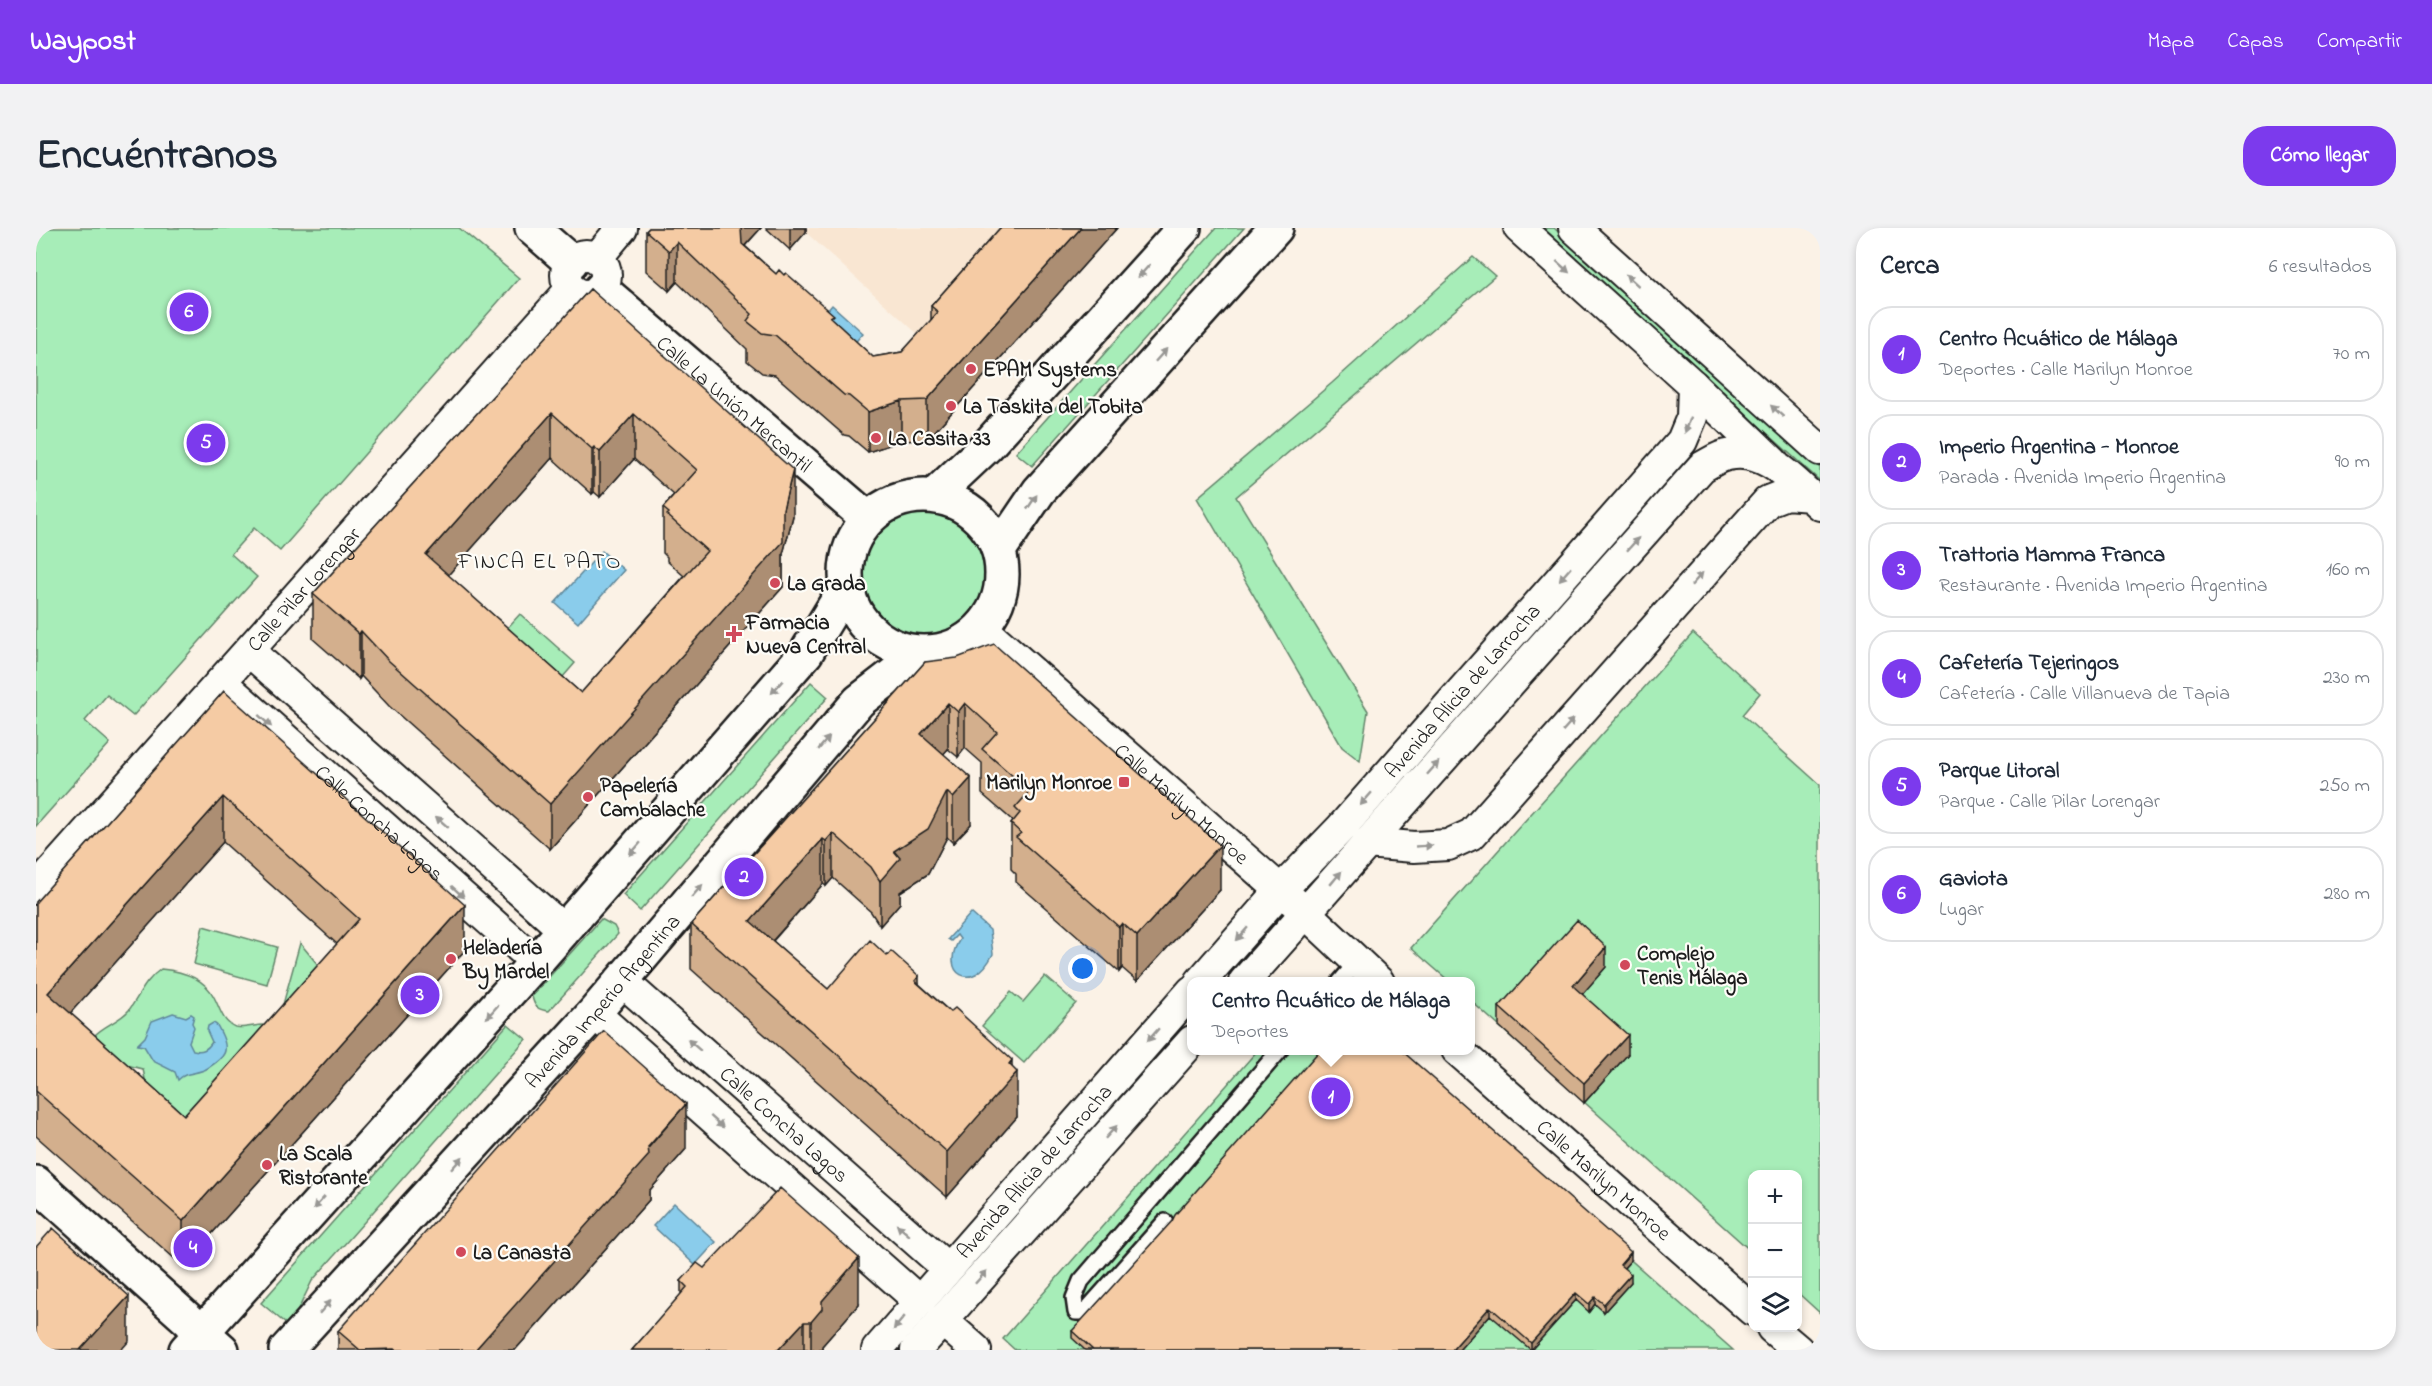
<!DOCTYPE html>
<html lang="es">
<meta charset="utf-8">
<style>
:root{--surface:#fff;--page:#f2f2f3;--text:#1f2937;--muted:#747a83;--line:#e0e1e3;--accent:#7c3aed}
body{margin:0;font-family:"Indie Flower",sans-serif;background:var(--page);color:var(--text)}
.controls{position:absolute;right:18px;bottom:18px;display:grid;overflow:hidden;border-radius:12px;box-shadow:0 3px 9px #0003}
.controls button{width:54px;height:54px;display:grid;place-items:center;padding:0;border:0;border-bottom:2px solid var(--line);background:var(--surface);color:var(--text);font:30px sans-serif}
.you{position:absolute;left:1047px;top:741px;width:21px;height:21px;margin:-15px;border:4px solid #fff;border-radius:50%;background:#1a73e8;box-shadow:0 0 0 9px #1a73e833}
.badge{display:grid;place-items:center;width:39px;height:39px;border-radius:50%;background:var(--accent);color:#fff;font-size:20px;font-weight:700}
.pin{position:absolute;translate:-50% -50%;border:3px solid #fff;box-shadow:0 2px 6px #0006}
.popup{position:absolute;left:1151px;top:749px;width:288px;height:78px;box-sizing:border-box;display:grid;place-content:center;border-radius:12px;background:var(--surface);filter:drop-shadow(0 2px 4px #0005);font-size:20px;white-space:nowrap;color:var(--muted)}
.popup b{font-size:22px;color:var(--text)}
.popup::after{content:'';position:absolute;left:50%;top:100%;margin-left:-12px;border:12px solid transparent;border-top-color:var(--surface)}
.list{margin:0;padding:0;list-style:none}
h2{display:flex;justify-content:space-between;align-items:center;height:78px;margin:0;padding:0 24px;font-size:26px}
h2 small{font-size:20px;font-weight:400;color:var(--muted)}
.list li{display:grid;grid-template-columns:39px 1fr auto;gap:18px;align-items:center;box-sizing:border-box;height:96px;margin:0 12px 12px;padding:0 12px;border:2px solid var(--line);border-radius:24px}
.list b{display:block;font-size:22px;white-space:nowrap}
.list p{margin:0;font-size:20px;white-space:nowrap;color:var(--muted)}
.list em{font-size:20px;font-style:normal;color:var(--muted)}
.icon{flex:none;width:33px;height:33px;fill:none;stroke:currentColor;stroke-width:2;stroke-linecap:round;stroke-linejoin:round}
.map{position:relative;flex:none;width:1784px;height:1122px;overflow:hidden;border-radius:24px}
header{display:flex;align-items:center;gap:36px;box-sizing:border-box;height:84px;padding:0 30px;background:var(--accent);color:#fff}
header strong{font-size:28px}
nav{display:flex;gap:33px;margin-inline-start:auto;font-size:21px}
.intro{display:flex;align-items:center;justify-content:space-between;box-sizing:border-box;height:144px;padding:0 36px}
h1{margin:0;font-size:42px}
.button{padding:15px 27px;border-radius:24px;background:var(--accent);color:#fff;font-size:21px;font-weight:700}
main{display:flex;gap:36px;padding:0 36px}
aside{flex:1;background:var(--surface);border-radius:24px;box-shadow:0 3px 9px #0003}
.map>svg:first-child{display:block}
.built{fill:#f9e6d2}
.green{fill:#a7edb8;stroke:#62846a;stroke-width:1.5}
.water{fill:#8acceb;stroke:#5e8698;stroke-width:1.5}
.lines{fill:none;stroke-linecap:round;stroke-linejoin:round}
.lane-casing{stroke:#1c1c1c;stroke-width:20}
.street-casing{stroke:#1c1c1c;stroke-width:34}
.secondary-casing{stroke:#1c1c1c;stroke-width:38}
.lane{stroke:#fdfcf7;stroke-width:15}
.street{stroke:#fdfcf7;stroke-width:30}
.secondary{stroke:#fdfcf7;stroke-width:33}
.wall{fill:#d3af8d;stroke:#1c1c1c;stroke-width:1.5;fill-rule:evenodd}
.shaded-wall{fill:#ac8e73;stroke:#1c1c1c;stroke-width:1.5}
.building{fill:#f5cba4;stroke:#1c1c1c;stroke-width:1.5;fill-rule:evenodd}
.oneway{fill:#989794}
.poi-dot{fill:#d1495b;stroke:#fdfcf7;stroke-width:2}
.labels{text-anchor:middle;stroke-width:4.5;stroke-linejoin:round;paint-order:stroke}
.poi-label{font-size:21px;font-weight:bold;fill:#1c1c1c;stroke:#fdfcf7;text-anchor:start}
.street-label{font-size:21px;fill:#1c1c1c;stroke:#fdfcf7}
.neighbourhood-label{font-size:22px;letter-spacing:1.5px;fill:#1c1c1c;stroke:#fdfcf7}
</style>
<header>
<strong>Waypost</strong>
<nav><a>Mapa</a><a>Capas</a><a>Compartir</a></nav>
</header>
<div class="intro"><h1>Encuéntranos</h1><a class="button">Cómo llegar</a></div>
<main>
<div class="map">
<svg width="1784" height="1122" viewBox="0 0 1784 1122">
<rect width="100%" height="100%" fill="#fbf2e6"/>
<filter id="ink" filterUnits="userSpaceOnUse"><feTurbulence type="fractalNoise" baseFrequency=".0167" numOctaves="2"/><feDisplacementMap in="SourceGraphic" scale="12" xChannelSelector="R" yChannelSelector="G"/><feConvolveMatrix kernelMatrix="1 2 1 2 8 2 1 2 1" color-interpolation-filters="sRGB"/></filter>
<g filter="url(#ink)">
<path class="built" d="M765 0H1081L939 158Z"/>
<path class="green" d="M0 0H423L483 50 244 323 218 300 195 326 221 349 97 488 71 467 49 493 74 515 0 598Z
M1180 0H1208L996 238 980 225Z
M1503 0H1518L1784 240V253Z
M1437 29 1459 48 1200 269 1332 483 1324 533 1306 519 1161 270 1296 155Z
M1632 247 1637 251 1317 611 1314 608Z
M827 346a61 61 0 1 1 122 0a61 61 0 1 1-122 0Z
M484 386 539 435 520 457 464 408Z
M1657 405 1724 465 1706 487 1784 557V1085L1762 1065V946H1716V1024L1435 773 1434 754 1413 753 1375 720Z
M775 454 792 469 604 683 587 667Z
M565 691 578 698 582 706 513 783C502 782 498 779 496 768Z
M167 698 241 719 231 756 158 736Z
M264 715 296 754 246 780Z
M125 741C145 743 168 749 178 769 184 780 186 794 199 799 206 801 219 797 227 797L234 808 165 905 101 850 109 851 107 841 83 835 58 808C68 797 84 793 93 782 104 767 109 752 125 741Z
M1009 748 1040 775 988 835 946 798 975 764 987 774Z
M472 796 490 811 276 1053 261 1084 250 1096 225 1075Z
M1356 822 1697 1122H979L967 1111 1221 823Z"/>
<path class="water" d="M796 77 827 105 811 124 779 97Z
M566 323 588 342 542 395 519 375Z
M935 685 954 702 957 726C937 767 902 745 924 711L921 707 915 713 912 711Z
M137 785 150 789 155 786 158 788 156 795 158 799 153 814 157 822C166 824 171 822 176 814L171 803 172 798 177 795C183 797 182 800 185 805 194 823 189 829 172 840 161 847 150 843 142 852L139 844 117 833 108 818 101 817 109 809 116 793Z
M638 975 680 1014 659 1037 617 998Z"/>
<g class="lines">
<g class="lane-casing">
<path id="lane" d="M1304 754 1321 734
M1129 994 1049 1084H1040L1038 1070 1045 1053 1244 822"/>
</g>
<g class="street-casing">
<g id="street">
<path d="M1538 0 1784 222"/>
<circle cx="550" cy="47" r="20"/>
<path d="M561 30 586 0"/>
<path d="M1657 157 1737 234"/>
<path id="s1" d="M946 400 1258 674 1343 754"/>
<path d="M213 423 528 702"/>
<path id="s2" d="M185 454 500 734"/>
<path d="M1330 615 1378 619 1412 617 1436 606 1732 273 1750 266 1775 268"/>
<path id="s3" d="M0 661 535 61"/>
<path id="s4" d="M585 752 911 1040"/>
<path id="s5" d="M1164 754 1244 663 1305 600 1646 213 1656 189 1657 157 1483 0"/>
<path d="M1208 754 1666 239C1674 235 1683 228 1692 227 1729 218 1759 255 1784 277"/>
<path d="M558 785 882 1072"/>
<path id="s6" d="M1421 822 1716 1082"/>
<path d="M906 1092 940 1122"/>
<path d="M1736 1100 1762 1122"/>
<path id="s7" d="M841 1122 1156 763"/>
<path d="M880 1122 1156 813"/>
</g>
</g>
<g class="secondary-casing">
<g id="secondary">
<path d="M496 0 535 34"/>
<path id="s8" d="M565 61 831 290"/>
<path d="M899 267 951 218 1148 0"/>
<circle cx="888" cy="346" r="78"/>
<path d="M963 322 1003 263 1240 0"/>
<path d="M0 955 186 1122"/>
<path d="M150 1122 500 734 770 425 810 359"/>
<path id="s9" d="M250 1122 558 785 823 473 884 426"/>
</g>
</g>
<use href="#lane" class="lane"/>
<use href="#street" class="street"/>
<use href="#secondary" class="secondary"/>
</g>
<path class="wall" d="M613 0H725L709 18 740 46 798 93 837 129 866 124 895 93V78L964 0H1081L891 212 865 213 832 224 813 208 808 207 739 147 726 145 711 133V121L641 54 633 63 610 43V3Z
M730 0H770V4L754 22Z
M554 61 757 288 747 326V359L514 621 353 478 325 448 323 451 277 411V366ZM516 230 556 266 558 264 564 269 598 231 638 267 627 280V325L631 329V333L648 348 545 465 412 347Z
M889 434 1184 662 1101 753 1086 740 1083 744 980 654V646L975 641V596L977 593 946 566V535L929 520 922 529 912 521 907 526 935 596 917 615 911 609 892 646 864 664V675L844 698 835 684 797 650 790 658 787 656 737 713 792 761 883 756 976 839 981 889 911 969 655 741V696Z
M188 463 429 722 147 1038 0 908V674ZM187 614 301 716 148 887 34 785Z
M1570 739 1546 766 1592 826 1548 875 1463 798V779Z
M650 921 613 963V972L479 1122H302V1103Z
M1595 1032 1588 1040 1595 1054 1568 1084 1559 1076 1553 1084 1540 1072 1495 1122 1454 1087 1423 1122H1049L1036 1110V1103Z
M668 1040 823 1076 786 1118V1122H596L645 1067V1053Z"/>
<path class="shaded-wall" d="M703 0H725L703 24Z
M754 0H770V4L754 22Z
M1045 0H1081L891 212V172Z
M641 14V54L633 63V23Z
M865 173V213L832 224V184Z
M516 185V230L390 372V327Z
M598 186V231L564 269V224Z
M558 219V264L556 266V221Z
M757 242V288L747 326V359L514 621V576L747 281Z
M325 403V448L323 451V406Z
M912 475V521L885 551V506Z
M929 475V520L922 529V484Z
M935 550V596L917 615V570Z
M911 564V609L892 646 864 664V675L844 698V653L858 623Z
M187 569V614L12 810V765Z
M797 605V650L790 658V613Z
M787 611V656L714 738V693Z
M1184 617V662L1101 753V708Z
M429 677V722L147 1038V993Z
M1086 695V740L1083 744V699Z
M1570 719V739L1537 777V758Z
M883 748V793L879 753Z
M1592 807V826L1548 875V855Z
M976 832V849L981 844V889L911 969V924Z
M650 876V921L613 963V972L479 1122H439Z
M1595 1024V1032L1584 1044V1037Z
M823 1030V1076L786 1118V1122H775V1094L786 1073Z
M1595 1046V1054L1568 1084V1076Z
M1540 1065V1072L1495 1122V1115Z
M93 1068V1113L85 1122H44Z
M1559 1069V1076L1553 1084V1076Z
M1454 1079V1087L1423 1122H1416Z
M768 1094V1122H742Z"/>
<path class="building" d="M613 0H705L706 16 740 46 743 42 748 47 750 45 798 87 794 89 837 129 866 124 902 84 895 78 964 0H1045L891 172 865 173 832 184 813 168 808 167 739 107 726 105 711 93 716 86 641 14 633 23 610 3Z
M554 61 757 242 747 281V314L514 576 353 433 325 403 323 406 277 366ZM516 185 556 221 558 219 564 224 598 186 661 242 627 280 633 285 631 287 671 323 545 465 390 327Z
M958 416 1184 617 1101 708 1086 695 1083 699 980 609 985 605 975 596 984 585 979 580 994 563 946 521 961 504 929 475 922 484 912 475 885 506 935 550 917 570 911 564 892 601 858 623 864 630 844 653 835 639 797 605 790 613 787 611 714 693 792 761 834 712 851 728 855 723 883 748 879 753 914 784 919 780 976 832 973 836 981 844 911 924 655 696 889 434 921 430Z
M188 463 429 677 147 993 0 863V674ZM187 569 323 691 148 887 12 765Z
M1541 692 1570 719 1537 758 1592 807 1548 855 1463 779Z
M568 803 650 876 612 919 613 927 439 1122H358V1121L324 1122 302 1103Z
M1284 822H1365L1595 1024 1584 1037 1595 1046 1568 1076 1559 1069 1553 1076 1540 1065 1495 1115 1454 1079 1416 1122H1057L1036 1103 1136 993 1139 987Z
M744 960 823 1030 786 1073V1081L775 1094H768L742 1122H596L651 1059 645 1053 661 1035 668 1040Z
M17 1000 93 1068 44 1122H0V1019Z"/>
<defs><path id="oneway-solid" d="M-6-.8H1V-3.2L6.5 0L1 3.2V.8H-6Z" transform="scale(1.5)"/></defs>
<g class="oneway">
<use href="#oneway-solid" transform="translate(1527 39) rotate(42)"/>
<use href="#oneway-solid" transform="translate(1108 43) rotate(132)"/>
<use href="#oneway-solid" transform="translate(1596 52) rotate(-138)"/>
<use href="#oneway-solid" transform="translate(1125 127) rotate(-48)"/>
<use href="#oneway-solid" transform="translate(1741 183) rotate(-138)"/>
<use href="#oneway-solid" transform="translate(1652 197) rotate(110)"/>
<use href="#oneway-solid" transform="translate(996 274) rotate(-56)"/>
<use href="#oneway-solid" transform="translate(1597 316) rotate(-48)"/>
<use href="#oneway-solid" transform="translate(1529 346) rotate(131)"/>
<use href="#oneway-solid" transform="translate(1661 351) rotate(-48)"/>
<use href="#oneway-solid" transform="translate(741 459) rotate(131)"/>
<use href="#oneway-solid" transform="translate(229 493) rotate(42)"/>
<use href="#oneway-solid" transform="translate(1532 497) rotate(-48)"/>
<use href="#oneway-solid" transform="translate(788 515) rotate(-50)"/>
<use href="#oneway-solid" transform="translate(1397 540) rotate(-48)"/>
<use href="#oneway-solid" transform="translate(1330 571) rotate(131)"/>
<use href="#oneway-solid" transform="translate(406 594) rotate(-139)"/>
<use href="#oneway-solid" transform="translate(1388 618) rotate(-3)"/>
<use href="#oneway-solid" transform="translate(599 621) rotate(131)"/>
<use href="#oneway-solid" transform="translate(1300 650) rotate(-50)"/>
<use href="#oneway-solid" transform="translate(661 663) rotate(-49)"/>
<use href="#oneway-solid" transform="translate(422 664) rotate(42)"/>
<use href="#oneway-solid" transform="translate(1206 706) rotate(131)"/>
<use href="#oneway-solid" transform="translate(456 784) rotate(132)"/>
<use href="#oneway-solid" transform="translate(1117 807) rotate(131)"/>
<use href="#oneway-solid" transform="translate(658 817) rotate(-139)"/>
<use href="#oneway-solid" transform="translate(681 894) rotate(42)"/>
<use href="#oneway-solid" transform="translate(1075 904) rotate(-48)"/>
<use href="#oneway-solid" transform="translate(421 935) rotate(-48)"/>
<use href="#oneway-solid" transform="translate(283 975) rotate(132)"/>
<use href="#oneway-solid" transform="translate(867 1002) rotate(-139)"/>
<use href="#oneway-solid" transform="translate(945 1049) rotate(-48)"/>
<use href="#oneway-solid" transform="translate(289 1079) rotate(-48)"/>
<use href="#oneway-solid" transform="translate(863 1095) rotate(130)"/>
</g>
</g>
<g class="poi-dot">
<circle cx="935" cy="141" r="6"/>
<circle cx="915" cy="178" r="6"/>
<circle cx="840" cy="210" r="6"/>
<circle cx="739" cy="355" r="6"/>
<path d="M695 397h6v6h6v6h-6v6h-6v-6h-6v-6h6z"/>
<rect x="1082" y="548" width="12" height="12" rx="3"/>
<circle cx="552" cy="569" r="6"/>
<circle cx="415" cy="731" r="6"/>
<circle cx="1589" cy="737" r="6"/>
<circle cx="231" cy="937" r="6"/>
<circle cx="425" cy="1024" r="6"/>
</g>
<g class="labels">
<g class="poi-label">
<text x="947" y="148">EPAM Systems</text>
<text x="927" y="185">La Taskita del Tobita</text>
<text x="852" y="217">La Casita 33</text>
<text x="751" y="362">La Grada</text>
<text x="710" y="401">Farmacia<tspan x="710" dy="24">Nueva Central</tspan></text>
<text x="1076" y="561" text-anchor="end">Marilyn Monroe</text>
<text x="564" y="564">Papelería<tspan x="564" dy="24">Cambalache</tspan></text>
<text x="427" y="726">Heladería<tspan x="427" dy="24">By Mardel</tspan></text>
<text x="1601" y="732">Complejo<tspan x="1601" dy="24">Tenis Málaga</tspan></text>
<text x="243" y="932">La Scala<tspan x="243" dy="24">Ristorante</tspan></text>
<text x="437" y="1031">La Canasta</text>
</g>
<g class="street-label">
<text dy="7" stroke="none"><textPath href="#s8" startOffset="176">Calle La Unión Mercantil</textPath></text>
<text dy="7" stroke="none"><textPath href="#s3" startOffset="402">Calle Pilar Lorengar</textPath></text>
<text dy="7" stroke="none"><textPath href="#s5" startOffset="392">Avenida Alicia de Larrocha</textPath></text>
<text dy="7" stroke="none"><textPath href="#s1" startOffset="266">Calle Marilyn Monroe</textPath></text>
<text dy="7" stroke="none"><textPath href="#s2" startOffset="212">Calle Concha Lagos</textPath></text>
<text dy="7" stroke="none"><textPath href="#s9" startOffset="471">Avenida Imperio Argentina</textPath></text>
<text dy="7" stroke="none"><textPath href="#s4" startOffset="218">Calle Concha Lagos</textPath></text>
<text dy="7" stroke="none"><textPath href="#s7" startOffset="238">Avenida Alicia de Larrocha</textPath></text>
<text dy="7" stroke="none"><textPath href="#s6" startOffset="196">Calle Marilyn Monroe</textPath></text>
</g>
<g class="neighbourhood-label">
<text x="504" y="340">FINCA EL PATO</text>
</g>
</g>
</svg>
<div class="controls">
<button>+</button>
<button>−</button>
<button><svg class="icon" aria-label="layers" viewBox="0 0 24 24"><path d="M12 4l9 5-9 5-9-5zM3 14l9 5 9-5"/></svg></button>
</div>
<div class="you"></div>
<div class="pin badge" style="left:1295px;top:869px">1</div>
<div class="popup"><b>Centro Acuático de Málaga</b>Deportes</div>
<div class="pin badge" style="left:708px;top:649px">2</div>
<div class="pin badge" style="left:384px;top:767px">3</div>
<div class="pin badge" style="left:157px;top:1020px">4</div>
<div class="pin badge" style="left:170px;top:215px">5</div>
<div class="pin badge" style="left:153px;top:84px">6</div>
</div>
<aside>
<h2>Cerca<small>6 resultados</small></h2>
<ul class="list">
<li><span class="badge">1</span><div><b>Centro Acuático de Málaga</b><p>Deportes · Calle Marilyn Monroe</p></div><em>70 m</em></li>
<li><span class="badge">2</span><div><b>Imperio Argentina - Monroe</b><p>Parada · Avenida Imperio Argentina</p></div><em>90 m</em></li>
<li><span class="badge">3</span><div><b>Trattoria Mamma Franca</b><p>Restaurante · Avenida Imperio Argentina</p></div><em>160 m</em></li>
<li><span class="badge">4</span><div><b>Cafetería Tejeringos</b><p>Cafetería · Calle Villanueva de Tapia</p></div><em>230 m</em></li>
<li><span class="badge">5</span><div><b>Parque Litoral</b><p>Parque · Calle Pilar Lorengar</p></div><em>250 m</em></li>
<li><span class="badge">6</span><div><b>Gaviota</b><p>Lugar</p></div><em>280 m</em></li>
</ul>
</aside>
</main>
